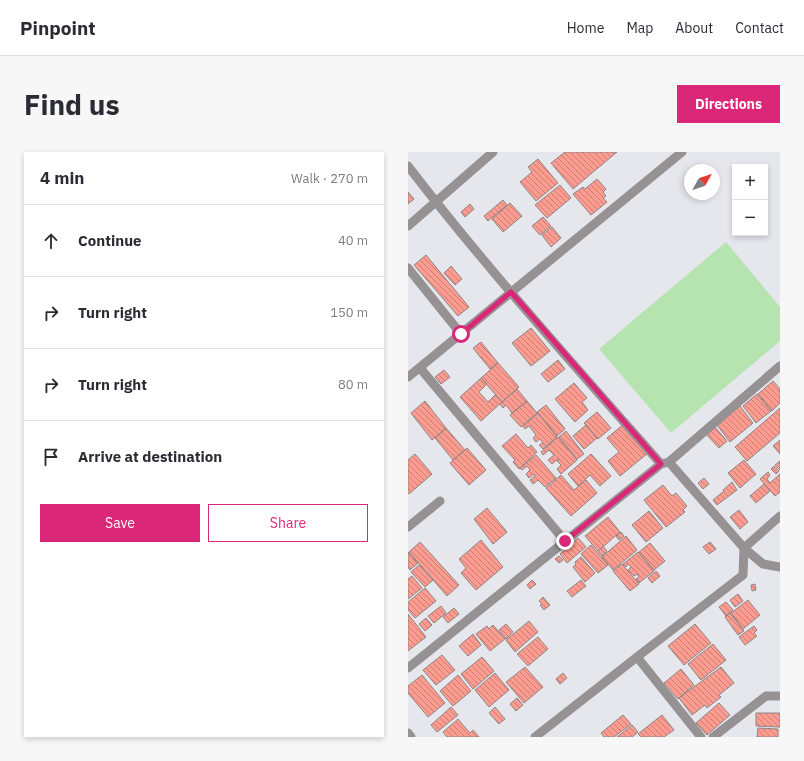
<!DOCTYPE html>
<meta charset="utf-8">
<style>
:root{--surface:#fff;--page:#f7f7f7;--text:#2b2b33;--muted:#7c7c81;--line:#e1e1e2;--accent:#db2777}
body{margin:0;font-family:"IBM Plex Sans",sans-serif;background:var(--page);color:var(--text)}
.controls{position:absolute;right:12px;top:12px;display:grid;overflow:hidden;border-radius:0px;box-shadow:0 2px 6px #0003}
.controls button{width:36px;height:36px;display:grid;place-items:center;padding:0;border:0;border-bottom:1px solid var(--line);background:var(--surface);color:var(--text);font:20px sans-serif}
.compass{position:absolute;left:276px;top:12px;width:36px;height:36px;border-radius:50%;background:var(--surface);box-shadow:0 2px 6px #0003;rotate:50deg}
.stop{position:absolute;width:12px;height:12px;margin:-9px;border:3px solid #db2777;border-radius:50%;background:#fff}
.stop.end{background:#db2777;border-color:#fff;box-shadow:0 1px 4px #0008}
.list{margin:0;padding:0;list-style:none}
h2{display:flex;justify-content:space-between;align-items:center;height:52px;margin:0;padding:0 16px;font-size:17px}
h2 small{font-size:13px;font-weight:400;color:var(--muted)}
.list li{display:grid;grid-template-columns:26px 1fr auto;gap:12px;align-items:center;box-sizing:border-box;height:72px;padding:0 16px;border-top:1px solid var(--line)}
.list b{display:block;font-size:15px;white-space:nowrap}
.list em{font-size:13px;font-style:normal;color:var(--muted)}
.actions{display:flex;gap:8px;padding:12px 16px}
.actions a{flex:1;padding:9px 0;border:1px solid var(--accent);border-radius:0px;text-align:center;font-size:14px;color:var(--accent)}
.actions .main{background:var(--accent);color:#fff}
.icon{flex:none;width:22px;height:22px;fill:none;stroke:currentColor;stroke-width:2;stroke-linecap:round;stroke-linejoin:round}
.map{position:relative;flex:none;width:372px;height:585px;overflow:hidden;border-radius:0px}
header{display:flex;align-items:center;gap:24px;box-sizing:border-box;height:56px;padding:0 20px;background:var(--surface);border-bottom:1px solid var(--line)}
header strong{font-size:19px}
nav{display:flex;gap:22px;margin-inline-start:auto;font-size:14px}
.intro{display:flex;align-items:center;justify-content:space-between;box-sizing:border-box;height:96px;padding:0 24px}
h1{margin:0;font-size:28px}
.button{padding:10px 18px;border-radius:0px;background:var(--accent);color:#fff;font-size:14px;font-weight:700}
main{display:flex;gap:24px;padding:0 24px}
aside{flex:1;background:var(--surface);border-radius:0px;box-shadow:0 2px 6px #0003}
.map>svg:first-child{display:block}
.garden{fill:#b6e4b1}
.building{fill:url(#building-back-hatch);stroke:#8e8685}
.lines{fill:none;stroke-linecap:round;stroke-linejoin:round}
.street{stroke:#969293;stroke-width:9}
.route{stroke:#db2777;stroke-width:5}
</style>
<header>
<strong>Pinpoint</strong>
<nav><a>Home</a><a>Map</a><a>About</a><a>Contact</a></nav>
</header>
<div class="intro"><h1>Find us</h1><a class="button">Directions</a></div>
<main>
<aside>
<h2>4 min<small>Walk · 270 m</small></h2>
<ul class="list">
<li><svg class="icon" aria-label="ahead" viewBox="0 0 24 24"><path d="M12 20V5M6 11l6-6 6 6"/></svg><div><b>Continue</b></div><em>40 m</em></li>
<li><svg class="icon" aria-label="right" viewBox="0 0 24 24"><path d="M7 20v-9h11M14 6l5 5-5 5"/></svg><div><b>Turn right</b></div><em>150 m</em></li>
<li><svg class="icon" aria-label="right" viewBox="0 0 24 24"><path d="M7 20v-9h11M14 6l5 5-5 5"/></svg><div><b>Turn right</b></div><em>80 m</em></li>
<li><svg class="icon" aria-label="arrive" viewBox="0 0 24 24"><path d="M6 21V4h12l-3 4 3 4H6"/></svg><div><b>Arrive at destination</b></div></li>
</ul>
<div class="actions"><a class="main">Save</a><a>Share</a></div>
</aside>
<div class="map">
<svg width="372" height="585" viewBox="0 0 372 585">
<defs>
<pattern id="building-back-hatch" width="6" height="6" patternUnits="userSpaceOnUse"><rect width="6" height="6" fill="#fc9b8f"/><path d="M-1 5l2 2M0 0l6 6M5-1l2 2" fill="none" stroke="#cc7e75"/></pattern>
</defs>
<rect width="100%" height="100%" fill="#e6e6ed"/>
<path class="garden" d="M318 90 372 155V189L263 281 191 197Z"/>
<path class="building" d="M157 0H209L165 37 143 11Z
M130 7 150 31 128 49 112 30 124 20 120 15Z
M189 27 198 37 195 40 198 44 195 46 199 50 183 63 165 42 175 35 177 37Z
M152 33 163 46 139 66 127 53Z
M0 40 6 47 0 52Z
M95 48 99 53 80 69 76 64Z
M102 51 114 64 95 80 84 67Z
M62 52 66 57 57 65 53 60Z
M135 65 143 74 132 83 124 74Z
M144 75 153 86 143 95 134 83Z
M18 103 61 155 50 164 6 113Z
M43 114 54 127 47 133 36 121Z
M123 176 142 199 123 214 104 191Z
M73 190 90 211 82 217 65 196Z
M150 208 157 217 140 230 133 222Z
M90 211 111 235 94 250 73 226Z
M36 218 42 225 33 232 27 225Z
M73 226 79 232 71 240 80 250 87 243 94 250 73 269 52 245Z
M365 229 372 237V251L364 259 350 242Z
M166 231 179 246 174 250 180 258 167 270 147 247Z
M109 237 119 249 104 261 98 253 95 256 92 252Z
M349 242 363 259 348 271 335 254Z
M17 249 38 276 24 288 3 261Z
M119 249 129 261 113 275 102 263Z
M138 253 157 277 149 284 129 260Z
M332 254 345 271 322 290 309 273Z
M372 256V281L339 309 327 295Z
M189 260 203 276 190 287 176 271Z
M130 261 149 285 135 297 131 293 135 291 132 287 128 290 125 286 128 283 121 274 117 277 115 274Z
M216 272 240 301 212 324 200 309 211 300 199 286Z
M178 273 189 286 176 297 165 284Z
M306 274 319 289 311 296 298 282Z
M38 276 57 298 45 308 27 286Z
M158 279 176 302 169 307 151 285Z
M108 282 120 296 123 293 129 300 111 317 105 310 107 308 94 294Z
M150 285 169 308 153 322 149 317 153 313 149 309 151 308 150 307 144 312 140 308 146 303 141 298 135 303 133 300Z
M372 288V302L365 294Z
M59 296 78 318 61 333 42 311Z
M7 302 24 322 1 342 0 340V308Z
M183 302 203 324 192 334 182 323 170 334 160 322Z
M128 303 148 326 137 335 130 328 125 332 122 328 127 324 126 322 121 326 118 322 122 318 119 314 114 318 112 316Z
M336 308 348 322 332 336 320 321Z
M372 309V318L367 313Z
M366 314 371 319 368 322 363 317Z
M360 320 362 323 359 327 362 331 372 322V340L367 344 352 327Z
M153 323 166 338 178 328 189 341 163 364 138 336Z
M296 326 301 332 295 337 290 331Z
M324 330 329 338 309 353 305 348 316 339 315 338Z
M356 332 362 339 348 351 342 344Z
M255 333 264 344 268 341 279 354 275 358 277 360 258 375 236 348Z
M79 356 99 380 85 392 66 367Z
M331 358 340 370 332 377 322 365Z
M241 359 255 376 238 390 224 373Z
M200 365 212 380 190 399 177 384Z
M213 380 216 384 211 388 208 384Z
M218 384 229 398 205 418 194 405Z
M170 386 178 395 159 411 152 402Z
M73 388 95 415 68 438 53 421 58 416 51 407Z
M12 390 51 433 39 444 1 400Z
M302 390 308 397 301 402 295 395Z
M242 391 257 409 246 418 231 400Z
M183 393 200 413 190 421 173 402Z
M195 394 199 399 194 404 190 399Z
M0 400 10 411 2 418 0 415Z
M230 400 246 419 231 431 228 427 231 425 229 422 226 424 220 418 223 415 220 412 218 415 215 412Z
M151 404 155 408 151 411 147 407Z
M173 405 187 421 177 430 165 415 168 412 167 410Z
M214 412 231 432 222 439 205 419Z
M11 413 25 428 17 435 3 420Z
M248 419 252 424 244 431 240 426Z
M4 424 14 436 0 447V427Z
M124 428 128 432 122 437 119 433Z
M173 428 178 434 164 445 159 439Z
M347 432 348 438 344 439 343 433Z
M17 436 28 449 7 466 0 458V450Z
M330 442 335 449 327 455 322 448Z
M135 445 142 453 136 458 132 453 134 452 131 449Z
M340 448 352 463 335 477 323 461Z
M318 450 325 458 318 464 311 455Z
M33 454 38 461 26 471 20 464Z
M46 456 51 462 40 471 35 465Z
M322 461 336 479 330 483 317 465Z
M0 462 18 485 0 499Z
M18 466 24 473 17 479 11 472Z
M121 469 130 480 107 500 98 488Z
M98 472 105 480 98 487 91 478Z
M287 472 303 491 276 513 260 494Z
M85 473 97 487 82 499 68 482 79 474 81 477Z
M346 474 349 478 346 481 349 484 337 493 331 485Z
M65 482 73 493 60 504 51 494Z
M130 485 140 497 120 514 109 502Z
M305 492 318 508 293 528 280 512Z
M34 503 47 518 28 533 15 518Z
M74 505 86 519 65 537 53 522Z
M117 515 135 535 116 551 98 530Z
M313 515 326 531 311 543 313 545 299 556 297 553 284 563 271 546Z
M273 517 286 533 270 547 256 531Z
M87 521 101 538 81 555 67 538Z
M155 521 159 526 152 532 148 527Z
M14 523 37 551 20 565 0 541V534Z
M50 523 63 539 45 554 32 539Z
M109 546 115 553 108 559 102 552Z
M311 551 322 563 299 583 288 571Z
M43 555 50 563 29 580 23 573Z
M87 555 97 567 91 572 81 561Z
M348 561H372V575L348 574Z
M215 563 223 572 206 585H196L193 581Z
M254 563 266 578 256 585H233L230 582Z
M50 567 62 581 65 578 71 585H39L35 580Z
M224 573 230 580 224 585H209Z
M350 576 370 577V585H349Z"/>
<g class="lines">
<path class="street" d="M0 14C79 117 167 214 253 312L261 310 336 396 355 412 372 415
M0 74 85 0
M0 116 53 182
M12 216 157 389
M0 225 274 0
M261 310 372 214
M0 375 32 349
M229 505 293 585
M0 516 253 312
M0 581 3 585
M127 585 229 505 335 423 336 396 372 364
M305 585 358 544H372"/>
</g>
<g class="lines">
<path class="route" d="M53 182 103 140 253 312 157 389"/>
</g>
</svg>
<div class="controls">
<button>+</button>
<button>−</button>
</div>
<svg class="compass" viewBox="-18 -18 36 36"><path d="M0-13l5 13h-10z" fill="#e53935"/><path d="M0 13l5-13h-10z" fill="#7c7c81"/></svg>
<div class="stop" style="left:53px;top:182px"></div>
<div class="stop end" style="left:157px;top:389px"></div>
</div>
</main>
